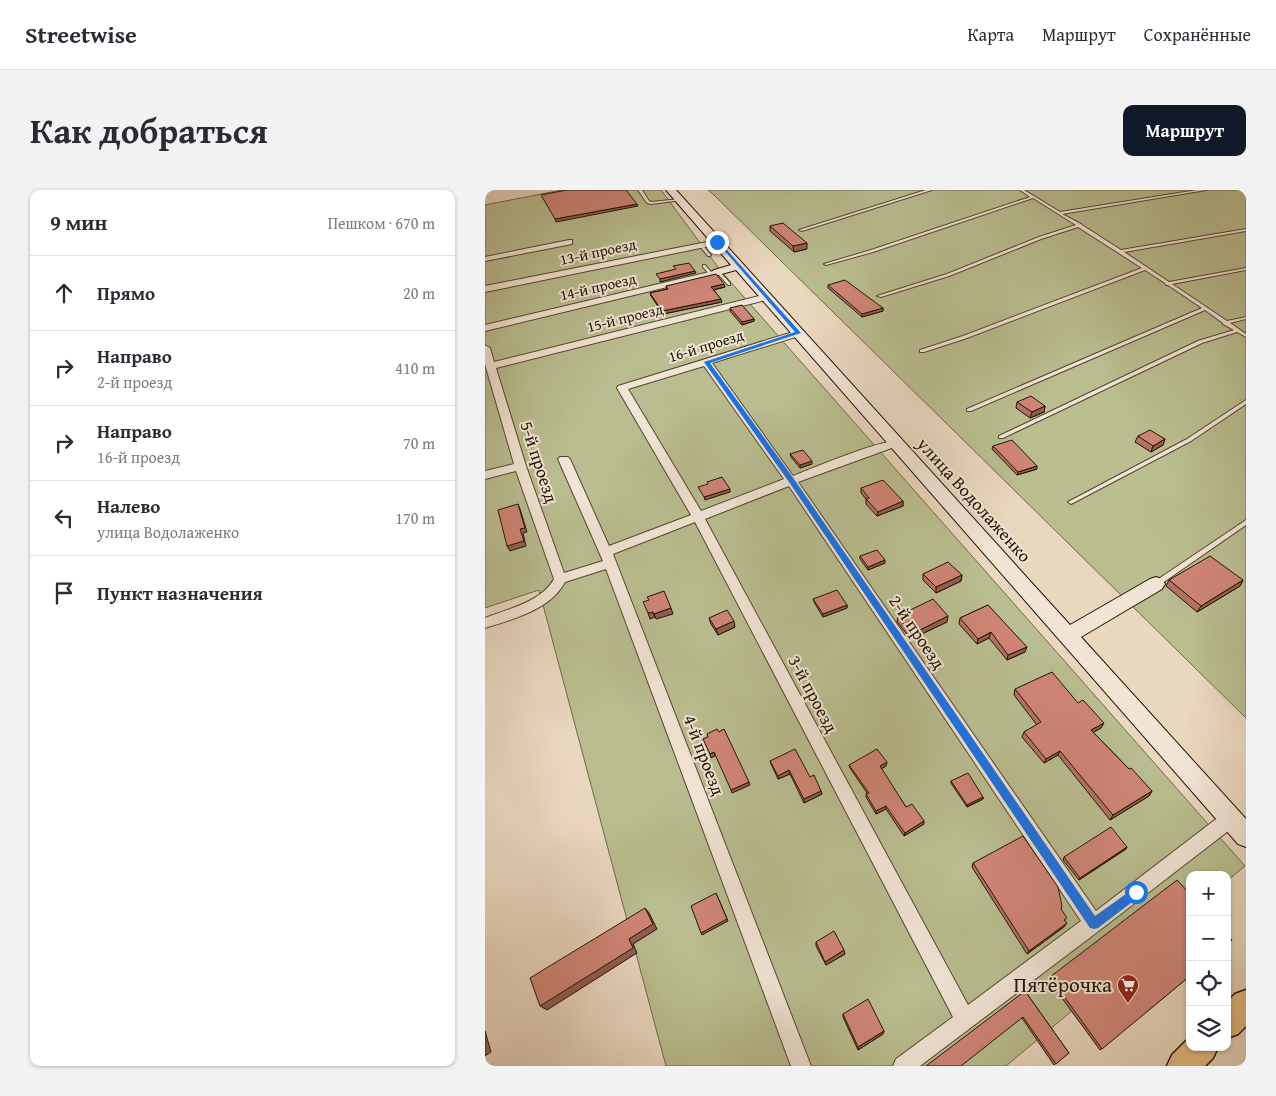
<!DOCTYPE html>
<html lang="ru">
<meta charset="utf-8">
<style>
:root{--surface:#fff;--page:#f2f2f3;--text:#2b2b33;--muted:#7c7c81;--line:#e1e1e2;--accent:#111827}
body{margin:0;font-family:"Gentium Book Plus",serif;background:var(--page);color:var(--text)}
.controls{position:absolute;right:15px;bottom:15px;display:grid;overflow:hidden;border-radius:10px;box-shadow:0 1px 4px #0004}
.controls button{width:45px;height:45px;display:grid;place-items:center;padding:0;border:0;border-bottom:1px solid var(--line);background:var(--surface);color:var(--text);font:25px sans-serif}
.stop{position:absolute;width:15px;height:15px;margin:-11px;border:4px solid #1a73e8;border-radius:50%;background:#fff}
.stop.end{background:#1a73e8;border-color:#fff;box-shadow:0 1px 5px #0008}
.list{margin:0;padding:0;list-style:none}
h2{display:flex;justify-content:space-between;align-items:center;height:65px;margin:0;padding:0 20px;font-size:21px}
h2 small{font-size:16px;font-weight:400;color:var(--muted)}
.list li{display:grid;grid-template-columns:32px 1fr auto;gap:15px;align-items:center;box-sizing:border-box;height:75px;padding:0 20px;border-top:1px solid var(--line)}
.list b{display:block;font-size:19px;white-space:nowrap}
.list p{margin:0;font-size:16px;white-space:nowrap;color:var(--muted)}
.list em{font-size:16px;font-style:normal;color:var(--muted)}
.icon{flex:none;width:28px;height:28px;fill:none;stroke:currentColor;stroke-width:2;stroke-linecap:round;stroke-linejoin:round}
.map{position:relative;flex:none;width:761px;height:876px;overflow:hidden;border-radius:10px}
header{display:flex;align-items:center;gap:30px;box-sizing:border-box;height:70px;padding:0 25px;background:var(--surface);border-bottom:1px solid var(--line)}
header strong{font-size:24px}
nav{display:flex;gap:28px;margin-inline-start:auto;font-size:18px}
.intro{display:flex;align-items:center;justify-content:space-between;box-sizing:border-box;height:120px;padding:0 30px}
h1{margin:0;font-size:35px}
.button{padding:12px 22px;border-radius:10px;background:var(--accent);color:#fff;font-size:18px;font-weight:700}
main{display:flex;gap:30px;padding:0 30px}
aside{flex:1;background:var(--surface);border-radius:10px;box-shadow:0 1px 4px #0004}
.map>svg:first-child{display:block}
.green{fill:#b9bd8f;stroke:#6e6848}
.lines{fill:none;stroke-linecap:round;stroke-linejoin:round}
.lane-casing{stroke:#544431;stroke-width:2}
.street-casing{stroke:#544431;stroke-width:2}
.secondary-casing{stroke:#221302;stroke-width:2}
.primary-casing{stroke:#221302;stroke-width:3}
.lane{fill:#f1e5d5;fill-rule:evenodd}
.street{fill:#f1e5d5;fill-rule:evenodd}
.secondary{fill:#f1e5d5;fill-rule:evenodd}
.primary{fill:#e4bc7f;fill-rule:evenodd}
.wall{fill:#b27265;stroke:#221302}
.shaded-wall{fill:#915d53;stroke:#221302}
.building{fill:#cf8576;stroke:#221302}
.route{fill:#1a73e8}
.labels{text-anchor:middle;stroke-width:4;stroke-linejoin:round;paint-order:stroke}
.far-street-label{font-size:15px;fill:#221302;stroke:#f1e5d5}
.street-label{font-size:18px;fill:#221302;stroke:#f1e5d5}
.near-poi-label{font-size:21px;fill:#221302;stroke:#f1e5d5;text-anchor:end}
</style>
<header>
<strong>Streetwise</strong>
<nav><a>Карта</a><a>Маршрут</a><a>Сохранённые</a></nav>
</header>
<div class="intro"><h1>Как добраться</h1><a class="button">Маршрут</a></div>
<main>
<aside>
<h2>9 мин<small>Пешком · 670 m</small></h2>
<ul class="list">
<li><svg class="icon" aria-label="ahead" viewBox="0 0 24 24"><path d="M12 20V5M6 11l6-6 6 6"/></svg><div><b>Прямо</b></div><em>20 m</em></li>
<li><svg class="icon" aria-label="right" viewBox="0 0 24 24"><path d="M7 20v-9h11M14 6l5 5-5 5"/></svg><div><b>Направо</b><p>2-й проезд</p></div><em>410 m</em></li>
<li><svg class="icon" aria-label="right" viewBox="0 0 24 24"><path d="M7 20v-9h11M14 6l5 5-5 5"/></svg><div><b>Направо</b><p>16-й проезд</p></div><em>70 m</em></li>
<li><svg class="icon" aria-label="left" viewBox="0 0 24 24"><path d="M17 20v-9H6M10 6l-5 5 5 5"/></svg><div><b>Налево</b><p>улица Водолаженко</p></div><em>170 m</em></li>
<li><svg class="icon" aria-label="arrive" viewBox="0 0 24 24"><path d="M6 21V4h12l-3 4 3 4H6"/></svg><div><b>Пункт назначения</b></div></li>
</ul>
</aside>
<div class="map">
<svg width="761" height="876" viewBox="0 0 761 876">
<rect width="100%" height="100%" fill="#e9d7be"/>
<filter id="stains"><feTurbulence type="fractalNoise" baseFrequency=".004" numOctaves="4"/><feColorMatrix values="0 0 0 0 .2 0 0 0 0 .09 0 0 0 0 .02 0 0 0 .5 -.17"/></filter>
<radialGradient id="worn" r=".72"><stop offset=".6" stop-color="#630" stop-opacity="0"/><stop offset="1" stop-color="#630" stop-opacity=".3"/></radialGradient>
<path class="green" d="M77 0H176L236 81 760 676 742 691V685H705V722L521 876H181L54 400 0 418V15Z
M223 0H761V528L229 5Z"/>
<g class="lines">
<g class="lane-casing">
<path id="lane" d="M153 0H157L164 11 166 12 195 9 197 10 166 14 162 13Z
M441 0H447L317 41 314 40Z
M535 0H539L575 22 712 0H721L577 24 596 34 597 35 636 60 761 39V41L639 62 684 92 761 78V80L687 94 742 131 761 127V129L745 133 761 144V147L752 142 717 153 518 248H514V246L713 151 749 140 738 134V133L720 120 486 221H482V219L717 118 683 95H681L680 93 660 80 482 148 439 162H435V160L478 146 657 78 593 37 556 49 464 86 396 107 392 106 462 84 554 47 591 35 548 8 388 62 341 75 339 74 386 60 545 7Z
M215 54H217L226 65 225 66H223L214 55Z
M218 75H220L227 83V85H225L218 77Z
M232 81H234L245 93V95H243L232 83Z
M761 210V214L706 251 588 313 586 314 583 312 702 249Z
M761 330V335L673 396H669L668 394 669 392Z"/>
</g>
<g class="street-casing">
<path id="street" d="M84 50H87V54L0 71V67Z
M232 50H235V54L0 102V96Z
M233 80H236V84L0 141V135Z
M282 104 286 107 285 109 11 178 41 276 79 383 118 371 73 269 75 267H83L85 269 124 356 206 325 132 198 133 196 311 141H317V145L227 173 308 286C325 279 402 247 415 251L416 253 415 255 313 292 611 721 739 623 745 621 751 623 753 629 751 635 615 740 435 876H408L411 869 468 827 210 332 128 364 326 876H306L121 379 80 392C65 420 28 429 0 438V428C23 419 56 412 69 389L31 281 0 289V281L29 274 0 174V155L5 158 9 172ZM219 176 299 289 216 321 143 199ZM304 296 596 731 483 815 220 329Z"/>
</g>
<g class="secondary-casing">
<path id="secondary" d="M181 0H191L585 435 665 389 671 387 677 389 680 394 677 399 596 447 761 629V657L753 654 251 80 233 85 229 84 227 82 229 80 246 75Z"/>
</g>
<g class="primary-casing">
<path id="primary" d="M761 800V836L753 844 742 848V812L750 804Z
M705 847V857H733L728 868 720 876H682L687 865Z"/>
</g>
<use href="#lane" class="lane"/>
<use href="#street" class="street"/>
<use href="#secondary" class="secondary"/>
<use href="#primary" class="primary"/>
</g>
<path class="wall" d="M285 36 322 59 309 62 285 41Z
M239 94 240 97 229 100 237 112 178 124 166 106 165 103 182 99 181 96Z
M343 95 398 118V121L377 127 343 98Z
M245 118 269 129V131L257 135 245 121Z
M532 212 560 216 559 222 545 228 531 218Z
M653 246 680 249 678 255 666 262 650 252Z
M508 256 552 279 532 285 507 259Z
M305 264 327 274 315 278 306 267Z
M376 298 418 311V316L392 326 381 314V309L376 303Z
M375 366 400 373 383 380 375 369Z
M438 384 477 385 476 391 451 403 438 390Z
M684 390H758L755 396 712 422 681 396Z
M328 409 362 415V418L338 427 329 412Z
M503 415 540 462 522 470 504 448 492 454 474 434 475 428Z
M413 426 462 432 426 449 412 432Z
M224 428 250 437 233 445 226 434Z
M530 499 593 513 616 538 608 542 644 579 667 601 664 606 625 630 573 565 559 573 537 547 539 542 552 535 529 505Z
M285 571 325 587 336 601 337 604 319 613 305 584 293 589 286 574Z
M364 575 401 576 396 579 421 617 439 634 419 646 401 619 391 624 381 607V604L382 603 365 578Z
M466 591 498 607V609L482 617 466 593Z
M642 657 641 659 594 690 578 670 579 667Z
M488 673 576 719 580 731 579 737 542 764 487 677Z
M331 752 360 764 341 775 331 756Z
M705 786 615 860 563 789 565 787Z
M540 801 584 863 569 875 537 828Z
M358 824 399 841 398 844 373 860 358 827Z"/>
<path class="shaded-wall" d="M152 14 153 16 71 32 70 29Z
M322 53V59L309 62 308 56Z
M210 81 211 83 175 92V89Z
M239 94 240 97 227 100 226 97Z
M236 109 237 112 178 124 177 121Z
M398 118V121L377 127V124Z
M269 129V131L257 135V132Z
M560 216 559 222 545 228 547 222Z
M680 249 678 255 666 262 668 256Z
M327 271V274L315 278V275Z
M552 276V279L532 285 533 282Z
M245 299V302L220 310 219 307Z
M418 311V316L392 326 393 322Z
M33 314 35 319 42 342 38 343 41 356 25 361 22 356 35 339Z
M400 370V373L383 380V377Z
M477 385 476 391 451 403V397Z
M758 390 755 396 712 422 716 416Z
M362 415V418L338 427V424Z
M186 418 188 424 171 429 169 424Z
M168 422 170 427 165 429 163 423Z
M463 426 462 432 426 449 427 444Z
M249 431 250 437 233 445 231 439Z
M506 442 504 448 492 454 493 449Z
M542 457 540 462 522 470 523 465Z
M619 533 616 538 604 545 606 540Z
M575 561 573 565 559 573 561 569Z
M229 562 230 566 226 568 225 564Z
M402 572 401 576 394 580 395 576Z
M304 580 305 584 293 589V586Z
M264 592 265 595 247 603 246 600Z
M336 601 337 604 319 613V609Z
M667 601 664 606 625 630 628 625Z
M498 607V609L482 617V615Z
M401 616V619L391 624V621Z
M439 631V634L419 646 420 643Z
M642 657 641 659 594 690 595 688Z
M232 705 243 731 217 745 216 743Z
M160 718 164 723 172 739 148 754 152 763 62 820 55 816 144 749Z
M582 733 579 737 542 764 544 761Z
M359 760 360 764 341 775 340 772Z
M0 841 6 862 0 866Z
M399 841 398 844 373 860V857Z"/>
<path class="building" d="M82 0H141L152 14 70 29 56 5Z
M298 33 322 53 308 56 285 36Z
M204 73 210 81 175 89 171 84 191 79 188 76Z
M231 84 239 94 226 97 236 109 177 121 165 103 183 99 181 96Z
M360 90 398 118 377 124 343 95Z
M257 115 269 129 257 132 245 118Z
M546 206 560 216 547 222 532 212Z
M665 240 680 249 668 256 653 246Z
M527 250 552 276 533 282 508 256Z
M318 260 327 271 315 275 305 264Z
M237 287 245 299 219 307 213 297 223 294 222 292Z
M398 290 418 311 393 322 381 309 384 308 376 298Z
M33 314 40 338 35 339 39 351 22 356 13 320Z
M392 360 400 370 383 377 375 366Z
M725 366 758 390 716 416 684 390Z
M463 372 477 385 451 397 438 384Z
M352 400 362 415 338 424 328 409Z
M179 401 186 418 169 424 168 422 163 423 158 412 164 410 162 407Z
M448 409 463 426 427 444 413 426Z
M503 415 542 457 523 465 506 442 493 449 475 428Z
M242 420 249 431 231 439 224 428Z
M567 482 593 513 598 510 619 533 606 540 644 579 646 578 667 601 628 625 575 561 561 569 539 542 556 532 530 499Z
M232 539 234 542 239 539 264 592 246 600 229 562 225 564 218 549 223 547 222 544Z
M310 559 325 587 329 585 336 601 319 609 304 580 293 586 285 571Z
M392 559 402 572 395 576 421 617 427 614 439 631 420 643 401 616 391 621 381 604 384 603 364 575Z
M483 583 498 607 482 615 466 591Z
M626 637 642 657 595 688 579 667Z
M538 646 573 697 577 716 576 719 582 728 579 730 582 733 544 761 488 673Z
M692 690 705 704V786L617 859 565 787Z
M231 703 242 729 216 743 206 716Z
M160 718 168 734 144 749 148 758 55 816 45 788Z
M349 741 359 760 340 772 331 752Z
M742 746 747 750 742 754Z
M540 801 584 863 571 874 538 827 476 876H441Z
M383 809 399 841 373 857 358 824Z"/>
<path class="route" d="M231 51H234L316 143 225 173 309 289 610 726 648 699 651 697 655 699 657 702 655 706 613 738 609 739 605 738 304 292 219 172 310 142Z"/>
<defs>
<g id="supermarket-pin" transform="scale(1.125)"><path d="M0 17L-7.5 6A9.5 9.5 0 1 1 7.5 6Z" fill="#8f2418" stroke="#f1e5d5"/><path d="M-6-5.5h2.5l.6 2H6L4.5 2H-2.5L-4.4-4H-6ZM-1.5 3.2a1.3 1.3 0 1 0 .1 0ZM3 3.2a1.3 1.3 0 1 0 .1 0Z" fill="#fff"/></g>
</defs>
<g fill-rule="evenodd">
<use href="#supermarket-pin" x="643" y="795"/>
</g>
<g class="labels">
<g class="far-street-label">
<text transform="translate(113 62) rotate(-12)" y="5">13-й проезд</text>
<text transform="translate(113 97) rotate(-13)" y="5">14-й проезд</text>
<text transform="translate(140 128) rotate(-14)" y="5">15-й проезд</text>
<text transform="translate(221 156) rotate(-17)" y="5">16-й проезд</text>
</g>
<g class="street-label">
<text transform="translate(54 272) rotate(72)" y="6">5-й проезд</text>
<text transform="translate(489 310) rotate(48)" y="6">улица Водолаженко</text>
<text transform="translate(432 442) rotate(56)" y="6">2-й проезд</text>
<text transform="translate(328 504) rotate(62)" y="6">3-й проезд</text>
<text transform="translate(219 565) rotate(69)" y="6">4-й проезд</text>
</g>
<g class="near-poi-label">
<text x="627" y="802">Пятёрочка</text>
</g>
</g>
<rect width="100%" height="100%" filter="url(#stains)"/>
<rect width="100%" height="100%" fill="url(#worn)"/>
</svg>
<div class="controls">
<button>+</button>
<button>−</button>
<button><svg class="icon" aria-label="locate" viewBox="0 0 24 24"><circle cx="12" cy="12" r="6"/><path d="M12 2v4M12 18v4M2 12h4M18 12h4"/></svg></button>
<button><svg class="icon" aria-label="layers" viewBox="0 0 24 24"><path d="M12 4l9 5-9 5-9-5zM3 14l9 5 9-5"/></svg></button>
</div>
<div class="stop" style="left:651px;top:702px"></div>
<div class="stop end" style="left:232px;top:52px"></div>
</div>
</main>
